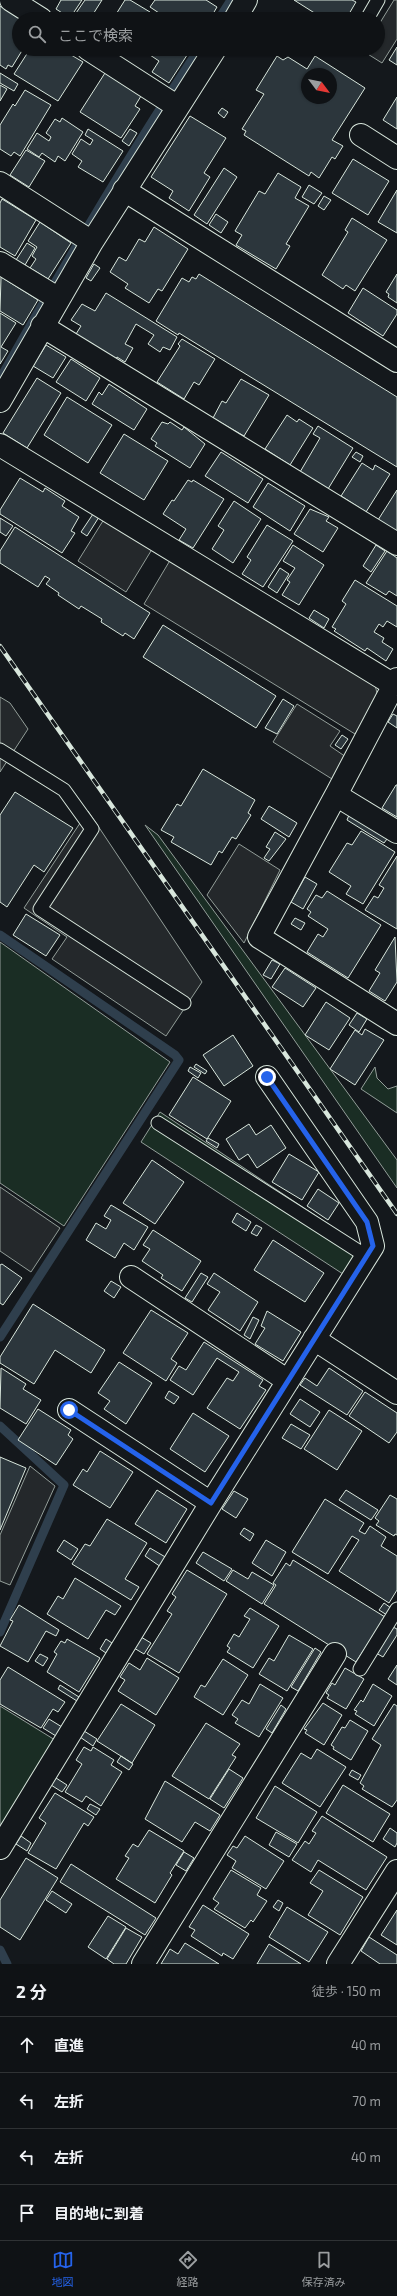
<!DOCTYPE html>
<html lang="ja">
<meta charset="utf-8">
<style>
:root{--surface:#0f1215;--page:#181b1e;--text:#f1f3f6;--muted:#9b9ea0;--line:#2f3234;--accent:#2563eb}
body{margin:0;font-family:"Exo 2","Noto Sans JP",sans-serif;background:var(--page);color:var(--text)}
.compass{position:absolute;left:301px;top:68px;width:36px;height:36px;border-radius:50%;background:var(--surface);box-shadow:0 1px 3px #0004;rotate:122deg}
.stop{position:absolute;width:12px;height:12px;margin:-9px;border:3px solid #2563eb;border-radius:50%;background:#fff}
.stop.end{background:#2563eb;border-color:#fff;box-shadow:0 1px 4px #0008}
.list{margin:0;padding:0;list-style:none}
h2{display:flex;justify-content:space-between;align-items:center;height:52px;margin:0;padding:0 16px;font-size:17px}
h2 small{font-size:13px;font-weight:400;color:var(--muted)}
.list li{display:grid;grid-template-columns:26px 1fr auto;gap:12px;align-items:center;box-sizing:border-box;height:56px;padding:0 16px;border-top:1px solid var(--line)}
.list b{display:block;font-size:15px;white-space:nowrap}
.list em{font-size:13px;font-style:normal;color:var(--muted)}
.icon{flex:none;width:22px;height:22px;fill:none;stroke:currentColor;stroke-width:2;stroke-linecap:round;stroke-linejoin:round}
.map{position:relative;flex:none;width:397px;height:1964px;overflow:hidden}
.search{position:absolute;background:var(--surface);box-shadow:0 1px 3px #0004;left:12px;right:12px;top:12px;height:44px;display:flex;align-items:center;gap:10px;box-sizing:border-box;padding:0 14px;border-radius:22px;color:var(--muted);font-size:15px}
.sheet{height:276px;background:var(--surface)}
nav{display:flex;justify-content:space-around;align-items:center;box-sizing:border-box;height:56px;border-top:1px solid var(--line);background:var(--surface);font-size:11px;color:var(--muted)}
nav a{display:grid;justify-items:center;gap:2px}
nav .on{color:var(--accent)}
.map>svg:first-child{display:block}
.green{fill:#1a2d24;stroke:#939e99}
.parking{fill:#24282b;stroke:#939e99}
.lines{fill:none;stroke-linecap:round;stroke-linejoin:round}
.stream{stroke:#2f3f4d;stroke-width:9}
.building{fill:#2c363c;stroke:#d8e6dc;fill-rule:evenodd}
.lane-casing{stroke:#d8e6dc;stroke-width:15}
.street-casing{stroke:#d8e6dc;stroke-width:24}
.lane{stroke:#14181c;stroke-width:13}
.street{stroke:#14181c;stroke-width:22}
.rail-casing{stroke:#d8e6dc;stroke-width:4.5}
.rail{stroke:#14181c;stroke-width:3;stroke-dasharray:9;stroke-linecap:butt}
.route{stroke:#2563eb;stroke-width:5}
</style>
<div class="map">
<svg width="397" height="1964" viewBox="0 0 397 1964">
<rect width="100%" height="100%" fill="#14181c"/>
<path class="green" d="M145 825 158 835 397 1160V1188Z
M0 942 170 1062 64 1226 0 1183Z
M375 1067 377 1078 388 1089 397 1086V1113L361 1089Z
M160 1112 361 1246 343 1274 141 1142Z
M0 1706 55 1740 0 1829Z"/>
<path class="parking" d="M394 0H397V39L382 63 363 51 364 49H378V26Z
M106 516 154 546 126 592 78 561Z
M172 557 374 681 378 697 355 734 144 604Z
M0 697 10 703 28 729 0 772Z
M297 704 340 731 330 746 346 757 332 779 273 742Z
M88 811 202 982 166 1036 52 959 67 937 24 908Z
M239 844 280 870 244 943 207 895Z
M0 1187 60 1228 31 1272 0 1251Z
M30 1466 55 1486 10 1585 0 1581V1535Z"/>
<g class="lines">
<path class="stream" d="M219 19 231 0
M0 379C63 267 128 156 199 49
M0 935 175 1055 179 1060 0 1337
M0 1426 64 1485 0 1632
M0 1950 7 1964"/>
</g>
<path class="building" d="M61 0H82L70 18 56 9Z
M85 0H102L90 19H85L76 13Z
M125 0H130L150 12 145 19H113Z
M155 0H206L217 7 210 19H168L150 7Z
M294 0H352L356 2 346 19H324Z
M0 6 20 19 19 49H23L12 67 8 65 6 69 0 65Z
M397 47V65L389 60Z
M30 49H61L83 62 58 101 14 74Z
M115 49H127L123 54Z
M130 49H137L133 55 128 52Z
M141 49H191L169 83 152 72 159 61Z
M277 56 283 60 288 57 307 69 315 56 365 88 332 140 343 146 335 159 332 157 319 178 311 172 309 176 244 135 246 131 242 129 264 94 256 90ZM307 74H331V98H307Z
M0 73 18 84 14 91 0 83Z
M105 73 141 96 135 106 140 109 121 138 80 112Z
M0 85 7 89 0 101Z
M25 90 51 105 20 156 14 152 11 156 0 149V125L13 104 15 106Z
M397 97V129L383 120Z
M222 108 228 112 224 118 218 113Z
M190 116 226 138 204 173 210 177 189 211 169 198 173 191 151 177Z
M62 118 83 132 65 161 58 156 55 162 42 153 39 157 27 149 37 133 49 141 51 137 46 133 55 119 60 122Z
M88 129 123 151 103 182 78 167 82 161 72 154 81 139 90 145 93 140 85 135Z
M130 129 137 133 129 146 122 141Z
M26 150 45 161 29 187 10 175Z
M353 159 389 181 368 215 332 193Z
M224 168 237 177 207 224 194 215Z
M278 173 301 187 295 198 309 206 286 244 290 246 276 269 236 245 242 235 235 231 259 191 265 194Z
M309 185 322 193 314 204 302 197Z
M397 190V233L378 222Z
M324 196 331 200 324 210 318 206Z
M2 199 36 220 15 256 0 247V203Z
M216 214 228 222 221 233 209 225Z
M352 218 387 240 355 291 346 285 343 289 322 275 348 232 345 230Z
M40 222 71 243 48 279 30 268 36 259 32 256 37 247 28 241Z
M154 227 188 249 162 291 158 289 149 303 125 288 128 284 110 272 119 257 126 261 139 239 145 242Z
M27 243 35 248 25 265 16 260Z
M94 264 100 268 91 281 86 278Z
M199 274 397 397V467L179 333 178 335 156 321 182 278 189 282 192 277 196 279Z
M397 274V303L388 297 389 294 386 292Z
M1 277 38 300 23 325 0 311Z
M363 288 397 310V314L383 336 348 313Z
M106 293 177 337 170 350 163 347 160 352 148 344 154 335 136 324 125 344 133 348 125 362 117 357 116 359 76 334 81 326 71 320 82 304 95 311Z
M0 313 16 323 1 347 8 351 0 364Z
M182 339 215 359 199 385 194 382 184 399 157 382 180 346 178 344Z
M46 345 66 357 53 378 33 366Z
M71 359 100 378 86 401 56 382Z
M37 378 61 393 27 448 3 433Z
M241 379 269 395 244 436 213 418 222 401 226 403Z
M109 384 147 409 134 430 92 404 99 392 102 395Z
M67 397 112 425 88 463 44 435Z
M287 415 297 422 299 419 313 428 290 465 265 449Z
M162 422 168 424 170 422 182 430 184 427 205 444 190 468 155 446 157 443 151 439Z
M318 426 353 448 328 489 300 472 320 438 313 434Z
M124 434 168 461 144 500 100 473Z
M221 452 263 479 248 503 205 476Z
M356 452 363 456 360 462 352 457Z
M362 463 373 470 375 465 390 474 366 512 341 496Z
M20 478 43 492 45 488 65 501 62 506 79 517 71 531 75 533 62 553 0 514V510Z
M188 480 192 482 193 480 224 499 193 548 179 540 186 529 163 514 172 500 174 501Z
M268 483 305 506 290 531 253 507Z
M397 490V532L378 520Z
M234 501 261 519 233 563 212 549 224 530 218 526Z
M310 509 329 517 326 521 338 528 323 552 294 534Z
M93 514 99 517 87 536 81 532Z
M0 518 13 526 6 536 0 532Z
M267 525 293 541 263 587 242 574 251 560 247 557Z
M15 527 150 613 134 639 125 633 123 636 101 622 102 619 81 606 79 609 58 595 59 593 46 584 50 579 45 576 38 587 0 563V551Z
M293 545 324 565 299 605 282 595 290 582 287 580 295 568 283 561Z
M376 545 385 551 371 572 363 566Z
M387 551 397 558V596L389 591 386 595 366 583Z
M280 568 289 574 277 593 268 587Z
M355 580 397 606V627L387 621 383 627 379 624 374 632 384 638 382 642 393 649 386 661 367 648 365 651 334 631 336 629 332 627 346 604 342 601Z
M314 610 329 619 324 628 309 618Z
M163 625 276 696 256 728 143 657Z
M283 699 294 706 277 734 265 728Z
M393 714 397 716V728L388 722Z
M342 735 348 739 341 749 335 745Z
M203 769 255 800 248 813 251 815 236 839 232 837 222 853 219 851 211 865 171 842 174 837 161 830 177 804 181 806Z
M396 785H397V817L382 808Z
M15 792 73 828 44 872 34 865 7 907 0 902V815Z
M269 806 297 823 289 837 261 819Z
M349 815 387 839 384 843 347 820Z
M361 831 395 852 363 904 346 894 351 886 329 872 347 843 352 845Z
M275 832 286 839 269 861 264 858 270 849 266 847Z
M397 856V929L365 910 374 896 378 898 384 888 379 885Z
M305 877 317 884 303 909 291 902Z
M327 891 381 925 348 978 307 952 318 934 323 937 328 929 308 916 311 912 307 909 316 895 322 898Z
M26 914 60 935 46 956 13 935Z
M295 918 305 923 301 930 291 924Z
M395 937 397 982 385 1001 369 991 380 973 375 970Z
M272 960 280 964 271 979 263 975Z
M285 968 316 988 303 1007 272 987Z
M326 1002 350 1018 329 1050 305 1035Z
M357 1013 367 1019 359 1032 349 1025Z
M365 1029 384 1040 355 1085 330 1069 355 1030 362 1035Z
M233 1035 253 1066 224 1086 203 1055Z
M196 1064 207 1071 205 1074 194 1067Z
M190 1067 201 1073 198 1078 188 1071Z
M193 1077 231 1101 207 1139 169 1115Z
M249 1124 256 1135 271 1125 286 1148 257 1168 248 1154 239 1160 226 1139Z
M208 1138 219 1144 217 1148 206 1141Z
M289 1154 319 1172 302 1200 272 1182Z
M152 1160 184 1182 155 1224 123 1203Z
M318 1189 339 1203 328 1220 307 1206Z
M111 1205 148 1227 134 1250 124 1243 115 1258 86 1240 96 1223 106 1229 111 1220 104 1216Z
M237 1213 251 1222 246 1231 232 1222Z
M256 1225 262 1228 257 1236 251 1233Z
M153 1230 201 1261 182 1291 161 1278 163 1275 142 1261 150 1249 143 1245Z
M273 1240 324 1273 305 1302 254 1270Z
M2 1264 22 1278 3 1305 0 1303V1265Z
M201 1273 208 1277 192 1302 185 1298Z
M214 1273 258 1302 240 1331 208 1310 220 1292 207 1284Z
M111 1281 121 1287 114 1298 104 1291Z
M33 1304 105 1350 91 1373 55 1350 34 1384 0 1363V1357Z
M151 1310 188 1333 171 1359 177 1363 166 1381 123 1353Z
M267 1311 301 1332 283 1361 255 1344 265 1328 261 1326Z
M253 1317 259 1320 250 1339 244 1335Z
M204 1342 263 1380 259 1386 266 1390 240 1429 207 1408 227 1378 233 1381 239 1372 217 1358 193 1395 170 1380 179 1366 186 1370Z
M119 1362 152 1383 126 1424 104 1409 110 1401 98 1393Z
M1 1368 26 1384 23 1389 41 1400 26 1424 0 1408Z
M329 1368 363 1391 347 1415 300 1385 305 1378 317 1386Z
M169 1391 179 1397 174 1404 165 1398Z
M365 1392 397 1413V1432L389 1443 349 1416Z
M300 1399 320 1412 310 1427 290 1414Z
M38 1409 71 1430 68 1435 73 1439 56 1465 18 1440Z
M329 1410 362 1431 337 1470 304 1449Z
M193 1413 229 1436 205 1472 170 1449Z
M291 1424 310 1435 301 1449 282 1438Z
M100 1451 133 1472 110 1508 73 1485 83 1469 87 1472Z
M0 1457 26 1468 0 1530Z
M157 1490 187 1509 166 1543 135 1524Z
M346 1490 378 1510 371 1520 339 1500Z
M234 1491 248 1499 236 1518 222 1509Z
M390 1495 397 1499V1535L395 1534 394 1536 376 1525 379 1521 375 1518Z
M325 1499 364 1523 359 1531 365 1534 370 1526 386 1537 381 1546 397 1556V1590L389 1603 339 1571 359 1540 352 1536 328 1574 292 1552Z
M107 1519 147 1543 125 1579 139 1587 131 1600 72 1564 85 1544 90 1546Z
M244 1528 254 1534 250 1541 240 1534Z
M64 1540 78 1549 71 1560 57 1551Z
M266 1540 286 1552 272 1576 252 1563Z
M150 1548 167 1558 161 1567 145 1556Z
M203 1552 232 1569 224 1581 196 1563Z
M293 1560 385 1617 356 1662 264 1604 276 1585 273 1583 286 1563 290 1566Z
M187 1570 227 1594 179 1673 147 1654 172 1614 167 1611 176 1597 172 1594Z
M233 1570 248 1579 252 1572 274 1585 262 1604 226 1581Z
M75 1578 121 1606 115 1615 106 1610 88 1639 47 1614 58 1596 63 1599Z
M384 1603 391 1608 387 1615 379 1610Z
M19 1605 59 1630 56 1636 46 1631 28 1662 0 1646 13 1621 10 1620Z
M250 1608 279 1626 253 1668 227 1652 230 1648 227 1646 234 1634 239 1637 250 1619 244 1616Z
M393 1627 397 1629V1635L383 1657 376 1653Z
M289 1635 313 1649 287 1691 259 1674 269 1658 274 1661Z
M141 1637 151 1643 144 1654 134 1648Z
M67 1639 100 1658 79 1692 47 1672 57 1654 54 1652 61 1641 65 1643Z
M106 1639 112 1643 106 1653 100 1649Z
M315 1648 321 1652 298 1691 291 1687Z
M40 1654 48 1658 43 1666 35 1661Z
M147 1658 179 1678 156 1715 118 1691 125 1680 120 1677 129 1663 140 1670Z
M223 1659 248 1675 223 1715 194 1697 201 1685 205 1687Z
M397 1665V1685L388 1679Z
M8 1667 65 1702 58 1712 53 1709 41 1728 0 1704V1680Z
M345 1668 364 1679 346 1709 327 1698 329 1695 326 1693 332 1683 335 1685Z
M260 1684 283 1698 259 1737 235 1723 238 1719 232 1715 242 1700 249 1704Z
M373 1684 392 1696 374 1726 355 1714 357 1711 354 1710 361 1700 363 1702Z
M60 1685 79 1697 77 1701 58 1689Z
M323 1703 342 1715 324 1745 305 1733 307 1730 304 1729Z
M121 1704 155 1725 132 1763 97 1741Z
M394 1704 397 1706V1800L392 1807 362 1789 364 1786 360 1783 381 1745 372 1739Z
M281 1705 286 1709 272 1733 266 1729Z
M49 1719 62 1727 56 1736 43 1728Z
M350 1720 368 1731 351 1760 333 1749 334 1747 331 1745 342 1727 345 1728Z
M206 1723 240 1744 232 1755 236 1757 209 1799 172 1776Z
M84 1731 97 1739 93 1746 80 1737Z
M84 1747 91 1751 93 1747 114 1760 111 1765 122 1772 101 1806 86 1796 82 1802 65 1792 82 1764 76 1760Z
M317 1749 346 1767 320 1807 282 1783 301 1753 311 1759Z
M121 1756 133 1764 129 1770 117 1762Z
M229 1769 243 1778 224 1808 210 1799Z
M352 1770 361 1775 358 1780 349 1775Z
M56 1778 67 1785 62 1792 51 1785Z
M165 1781 220 1815 210 1831 195 1822 182 1842 145 1819Z
M343 1785 390 1814 373 1842 326 1813Z
M275 1786 317 1812 298 1843 256 1818Z
M55 1793 94 1817 88 1826 84 1823 56 1869 28 1853 46 1823 39 1818Z
M90 1804 100 1809 96 1815 87 1809Z
M322 1816 387 1857 366 1890 318 1860 311 1872 292 1860 305 1841 309 1844 316 1833 312 1831Z
M390 1828 397 1833V1843L395 1847 383 1839Z
M149 1830 184 1851 170 1873 172 1875 155 1903 116 1879 129 1858 125 1856 133 1844 138 1847Z
M276 1832 297 1844 289 1857 269 1845Z
M21 1836 31 1843 27 1851 16 1844Z
M245 1836 284 1861 266 1889 232 1868 236 1861 227 1855 233 1846 237 1848Z
M184 1852 194 1858 186 1871 176 1865Z
M26 1858 58 1878 20 1940 0 1927V1900Z
M71 1864 156 1918 145 1935 60 1882Z
M231 1870 261 1888 257 1895 267 1901 253 1922 251 1920 245 1928 214 1909 219 1903 213 1899Z
M319 1870 363 1897 340 1935 308 1915 323 1891 310 1883Z
M52 1891 72 1904 66 1913 46 1900Z
M278 1900 283 1903 279 1911 273 1907Z
M203 1905 249 1934 233 1959 223 1953 222 1956 191 1936 195 1930 189 1927Z
M287 1907 328 1932 309 1962 269 1937Z
M397 1910V1945L381 1935Z
M108 1916 126 1927 106 1959 88 1947Z
M126 1928 142 1937 126 1964H114L107 1959Z
M369 1937 397 1955V1964H380L361 1951Z
M185 1943 219 1964H161L170 1949 178 1954Z
M269 1944 301 1964H257Z"/>
<g class="lines">
<g class="lane-casing">
<path id="lane" d="M367 19 378 0
M0 750 64 790 92 829 40 909 184 1003
M158 1123 366 1256
M360 1669 397 1609"/>
</g>
<g class="street-casing">
<path id="street" d="M11 0 41 19
M235 19 246 0
M88 49 178 107
M361 135 397 158
M0 183 92 242
M124 190 397 361
M0 263 59 299
M42 326 397 544
M0 401 92 242 215 49
M0 445 394 685
M397 679 336 795 397 832
M336 795 259 937 397 1024
M131 1277 288 1381
M314 1339 397 1393
M69 1410 211 1503
M0 1848 211 1503 373 1246 367 1222 267 1077
M143 1964 335 1654
M338 1964 397 1871"/>
</g>
<use href="#lane" class="lane"/>
<use href="#street" class="street"/>
<g class="rail-casing">
<path id="rail" d="M0 646 397 1214"/>
</g>
<use href="#rail" class="rail"/>
</g>
<g class="lines">
<path class="route" d="M69 1410 211 1503 373 1246 367 1222 267 1077"/>
</g>
</svg>
<svg class="compass" viewBox="-18 -18 36 36"><path d="M0-13l5 13h-10z" fill="#e53935"/><path d="M0 13l5-13h-10z" fill="#9b9ea0"/></svg>
<div class="stop" style="left:69px;top:1410px"></div>
<div class="stop end" style="left:267px;top:1077px"></div>
<div class="search"><svg class="icon" aria-label="search" viewBox="0 0 24 24"><circle cx="10" cy="10" r="6"/><path d="M15 15l6 6"/></svg>ここで検索</div>
</div>
<section class="sheet">
<h2>2 分<small>徒歩 · 150 m</small></h2>
<ul class="list">
<li><svg class="icon" aria-label="ahead" viewBox="0 0 24 24"><path d="M12 20V5M6 11l6-6 6 6"/></svg><div><b>直進</b></div><em>40 m</em></li>
<li><svg class="icon" aria-label="left" viewBox="0 0 24 24"><path d="M17 20v-9H6M10 6l-5 5 5 5"/></svg><div><b>左折</b></div><em>70 m</em></li>
<li><svg class="icon" aria-label="left" viewBox="0 0 24 24"><path d="M17 20v-9H6M10 6l-5 5 5 5"/></svg><div><b>左折</b></div><em>40 m</em></li>
<li><svg class="icon" aria-label="arrive" viewBox="0 0 24 24"><path d="M6 21V4h12l-3 4 3 4H6"/></svg><div><b>目的地に到着</b></div></li>
</ul>
</section>
<nav>
<a class="on"><svg class="icon" aria-label="map" viewBox="0 0 24 24"><path d="M3 6l6-2 6 2 6-2v14l-6 2-6-2-6 2zM9 4v14M15 6v14"/></svg>地図</a>
<a><svg class="icon" aria-label="directions" viewBox="0 0 24 24"><path d="M12 3l9 9-9 9-9-9zM9 14v-3h6M13 9l2 2-2 2"/></svg>経路</a>
<a><svg class="icon" aria-label="saved" viewBox="0 0 24 24"><path d="M7 4h10v16l-5-4-5 4z"/></svg>保存済み</a>
</nav>
